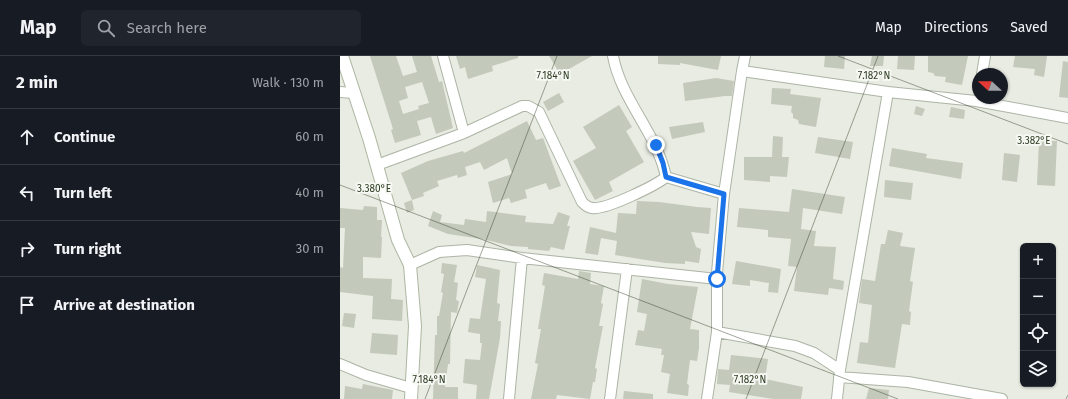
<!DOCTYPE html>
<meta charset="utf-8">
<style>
:root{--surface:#171b24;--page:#20242c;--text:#f1f3f6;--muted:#9ea1a6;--line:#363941}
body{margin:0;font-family:"Fira Sans",sans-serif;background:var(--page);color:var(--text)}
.controls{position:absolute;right:12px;bottom:12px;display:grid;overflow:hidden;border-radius:6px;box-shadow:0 1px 3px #0004}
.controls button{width:36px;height:36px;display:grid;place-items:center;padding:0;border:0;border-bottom:1px solid var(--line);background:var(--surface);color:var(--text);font:20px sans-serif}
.compass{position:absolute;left:632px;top:12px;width:36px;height:36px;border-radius:50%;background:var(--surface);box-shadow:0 1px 3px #0004;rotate:291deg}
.stop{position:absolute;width:12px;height:12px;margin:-9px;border:3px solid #1a73e8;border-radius:50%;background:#fff}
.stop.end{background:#1a73e8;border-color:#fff;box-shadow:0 1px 4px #0008}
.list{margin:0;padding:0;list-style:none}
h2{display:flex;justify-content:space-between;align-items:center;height:52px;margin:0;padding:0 16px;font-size:17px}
h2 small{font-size:13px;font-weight:400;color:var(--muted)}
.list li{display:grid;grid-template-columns:26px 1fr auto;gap:12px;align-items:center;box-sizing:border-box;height:56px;padding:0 16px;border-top:1px solid var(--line)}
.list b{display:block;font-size:15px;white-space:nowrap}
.list em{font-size:13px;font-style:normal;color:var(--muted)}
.icon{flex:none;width:22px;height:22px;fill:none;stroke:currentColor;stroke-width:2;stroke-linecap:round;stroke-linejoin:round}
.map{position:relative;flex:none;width:728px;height:343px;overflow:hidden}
header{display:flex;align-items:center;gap:24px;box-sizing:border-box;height:56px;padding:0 20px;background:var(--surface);border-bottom:1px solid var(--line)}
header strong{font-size:19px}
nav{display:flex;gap:22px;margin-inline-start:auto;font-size:14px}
.search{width:280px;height:36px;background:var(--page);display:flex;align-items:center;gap:10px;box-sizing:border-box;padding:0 14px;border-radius:6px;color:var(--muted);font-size:15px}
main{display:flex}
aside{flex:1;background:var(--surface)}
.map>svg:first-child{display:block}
.building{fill:#c3c9bb;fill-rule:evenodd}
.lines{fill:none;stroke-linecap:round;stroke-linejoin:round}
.street-casing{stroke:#acb4a5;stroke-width:12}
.secondary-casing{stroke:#acb7a1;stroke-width:14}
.street{stroke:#fff;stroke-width:10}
.secondary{stroke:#fff;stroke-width:12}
.route{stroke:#1a73e8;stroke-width:5}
.ticks{fill:none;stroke:#2e3c23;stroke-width:1;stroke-opacity:0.45}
.ticks-label{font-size:10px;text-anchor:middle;fill:#2e3c23;stroke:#f6f8f3;stroke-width:4;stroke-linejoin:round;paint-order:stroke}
</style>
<header>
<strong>Map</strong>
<div class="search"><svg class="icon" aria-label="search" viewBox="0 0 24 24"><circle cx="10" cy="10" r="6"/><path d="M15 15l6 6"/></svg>Search here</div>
<nav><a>Map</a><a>Directions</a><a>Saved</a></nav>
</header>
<main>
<aside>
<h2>2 min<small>Walk · 130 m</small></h2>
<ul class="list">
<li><svg class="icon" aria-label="ahead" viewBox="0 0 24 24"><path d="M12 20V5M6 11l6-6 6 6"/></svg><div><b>Continue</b></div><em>60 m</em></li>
<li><svg class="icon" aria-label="left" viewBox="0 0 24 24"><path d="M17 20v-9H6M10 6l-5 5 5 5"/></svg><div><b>Turn left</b></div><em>40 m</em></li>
<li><svg class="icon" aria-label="right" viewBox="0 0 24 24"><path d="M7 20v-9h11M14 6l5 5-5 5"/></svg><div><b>Turn right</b></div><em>30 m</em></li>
<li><svg class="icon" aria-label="arrive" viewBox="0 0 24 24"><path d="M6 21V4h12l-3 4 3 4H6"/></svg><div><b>Arrive at destination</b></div></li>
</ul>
</aside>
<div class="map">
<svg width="728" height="343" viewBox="0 0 728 343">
<rect width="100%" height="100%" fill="#e8ece2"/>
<path class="building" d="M30 0H56L63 20 77 16 72 0H91L99 26 102 25 113 72 96 78 91 61 77 65 81 79 55 87 51 74 53 73ZM82 26 89 47 78 50 79 53 63 58 59 45 68 42 65 31Z
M116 0H178V2L152 10 153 15 128 23 125 11 120 13Z
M209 0H252L220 18Z
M318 0H381L378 14 340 7V9L318 8Z
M485 0H505L504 13 484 11Z
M532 0H544L543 10H530Z
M558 0H575L574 14 557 13Z
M588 0H628L622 29 605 26 606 21 595 20 593 17 588 16Z
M675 0H707L704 21 694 19 695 13 673 11Z
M723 5 728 6V42L719 41Z
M376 22 394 25 392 40H385L345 45 343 27Z
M432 32 451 33 450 38 481 42 476 71 459 68 458 64 453 62V58L451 56 452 50 431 48Z
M219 37 224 46 208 55 203 46Z
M279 49 292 71 286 75 304 106 269 126 273 135 255 144 233 105 256 92 243 71Z
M576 50 585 53 582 60 574 58Z
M611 51 625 54 624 63 609 61Z
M187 65 196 84 203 82 221 130 209 134 206 127 185 134 187 142 171 147 169 142 153 147 148 126 172 118 167 102 144 114 140 106 125 111 127 119 118 122 117 119 97 125 99 130 83 137 84 140 72 144 61 117 88 105 123 95 124 97Z
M363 66 365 76 332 83 329 71Z
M433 80 443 81 442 101H449L447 121 430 120V126L404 124V101H432Z
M478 81 513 86 510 103 475 97Z
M699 85H717L715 130 697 129Z
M552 92 587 98 586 102 623 107 621 123 549 110Z
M664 97 680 99 677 126 662 124Z
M545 124 573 127 571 144 544 141Z
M452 133 505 141 502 158 463 152 461 173 476 175 474 190 496 191 493 223 504 225 503 234 489 232 488 239 454 235 457 211 448 210 451 183 428 181V174L397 171 399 152 449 156Z
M72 144 74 154 67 157 64 147Z
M297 145 319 146 357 151 371 152 369 178 351 176 356 191 361 193 359 207 345 205V208L325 207 275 199 277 185 261 182 258 199 245 197 250 171 276 177 278 157 296 158Z
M24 150 37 151V164H42L41 181H42L41 202 23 201V222L52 223 51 243 63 244 62 265 32 263 33 240 0 236V211L3 212 5 172H0V152L23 154Z
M93 155 102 159 100 166 124 169 125 163 146 166 147 155 186 160 185 166 213 168 218 156 230 160 227 170H230L224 194 211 191 209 195 188 193V191L171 190 142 183 108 178 88 170Z
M548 174 563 177 560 190 575 192 570 225 573 226 569 255 571 256 570 269 562 268 555 312 517 307 520 286 528 287 532 249 519 247 522 223 535 225 541 188H545Z
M396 205 441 213 438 237 428 236 429 227 410 224V230L392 228Z
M102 207 117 209 114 226 118 227 116 244 119 245 117 257 111 256 110 308H108L105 331H118V343H93L95 279H97V260H99L103 237 101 236 104 218 101 217Z
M137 209 160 214 157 247 160 248 158 265H161L160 282 149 343H136L137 329 123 327 125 303 140 304 142 287H140V278L128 276 130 262 140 263 146 223 135 221Z
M239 215 251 217 250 228 264 230 261 247 263 248 259 270H263L255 312 257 313 255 326H253L250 343 217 339 216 343H191L198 308 195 307 201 273H198L205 230 202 229 204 217 238 223Z
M302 223 328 228 358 231 350 273 359 274V292L357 305 350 304 347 328 349 329 348 340 327 337 330 318 321 316 324 299H321L322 293 295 289 298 274 304 275 307 258 297 256Z
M4 257 16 258 14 272 2 270Z
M32 277 58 279 57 299 30 297Z
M391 299 428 303 425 323 463 331 461 343H434L389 336 390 329 377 328 378 313 389 314Z
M23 328 53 334 52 343H4L5 330 22 333Z
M529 332 549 334 548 343H526Z
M284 335 313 338V343H283Z"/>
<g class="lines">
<g class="street-casing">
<path id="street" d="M103 0 124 77
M273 0C281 44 317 77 326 121
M402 15 405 0
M642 18 645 0
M0 36 13 37
M37 109 124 77 182 50H188L199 56 242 146C245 149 249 153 255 152 269 152 315 130 326 121
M326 121 384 138
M70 209 99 196 127 194 182 202 377 223
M377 276 455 290 474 297 500 314
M0 308 26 319 71 332
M499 321 568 326 662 343
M169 343 182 202
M270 343 287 213
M367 343 377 276V217L384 138 402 15 548 36 636 45 728 62
M497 343 500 314 548 36"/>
</g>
<g class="secondary-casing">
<path id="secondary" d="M2 0 29 82 58 184 70 209 75 270 71 343"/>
</g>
<use href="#street" class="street"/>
<use href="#secondary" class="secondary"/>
</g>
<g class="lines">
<path class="route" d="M316 89 323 107 326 121 384 138 377 223"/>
</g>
<path class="ticks" d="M498 0 728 88M0 129 558 343M85 343 217 0M406 343 538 0M726 343 728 339"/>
<g class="ticks-label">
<text x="213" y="23">7.184°N</text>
<text x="534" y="23">7.182°N</text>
<text x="694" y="88">3.382°E</text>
<text x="34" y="136">3.380°E</text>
<text x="89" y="327">7.184°N</text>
<text x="410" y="327">7.182°N</text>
</g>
</svg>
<div class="controls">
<button>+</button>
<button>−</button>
<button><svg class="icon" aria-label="locate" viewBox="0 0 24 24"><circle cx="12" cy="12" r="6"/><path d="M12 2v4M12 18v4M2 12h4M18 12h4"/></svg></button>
<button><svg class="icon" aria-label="layers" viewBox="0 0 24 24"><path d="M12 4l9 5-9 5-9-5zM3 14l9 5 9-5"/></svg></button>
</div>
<svg class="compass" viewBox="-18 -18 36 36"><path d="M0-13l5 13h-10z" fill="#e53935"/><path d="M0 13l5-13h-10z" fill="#9ea1a6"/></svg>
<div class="stop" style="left:377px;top:223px"></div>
<div class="stop end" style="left:316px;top:89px"></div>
</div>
</main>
